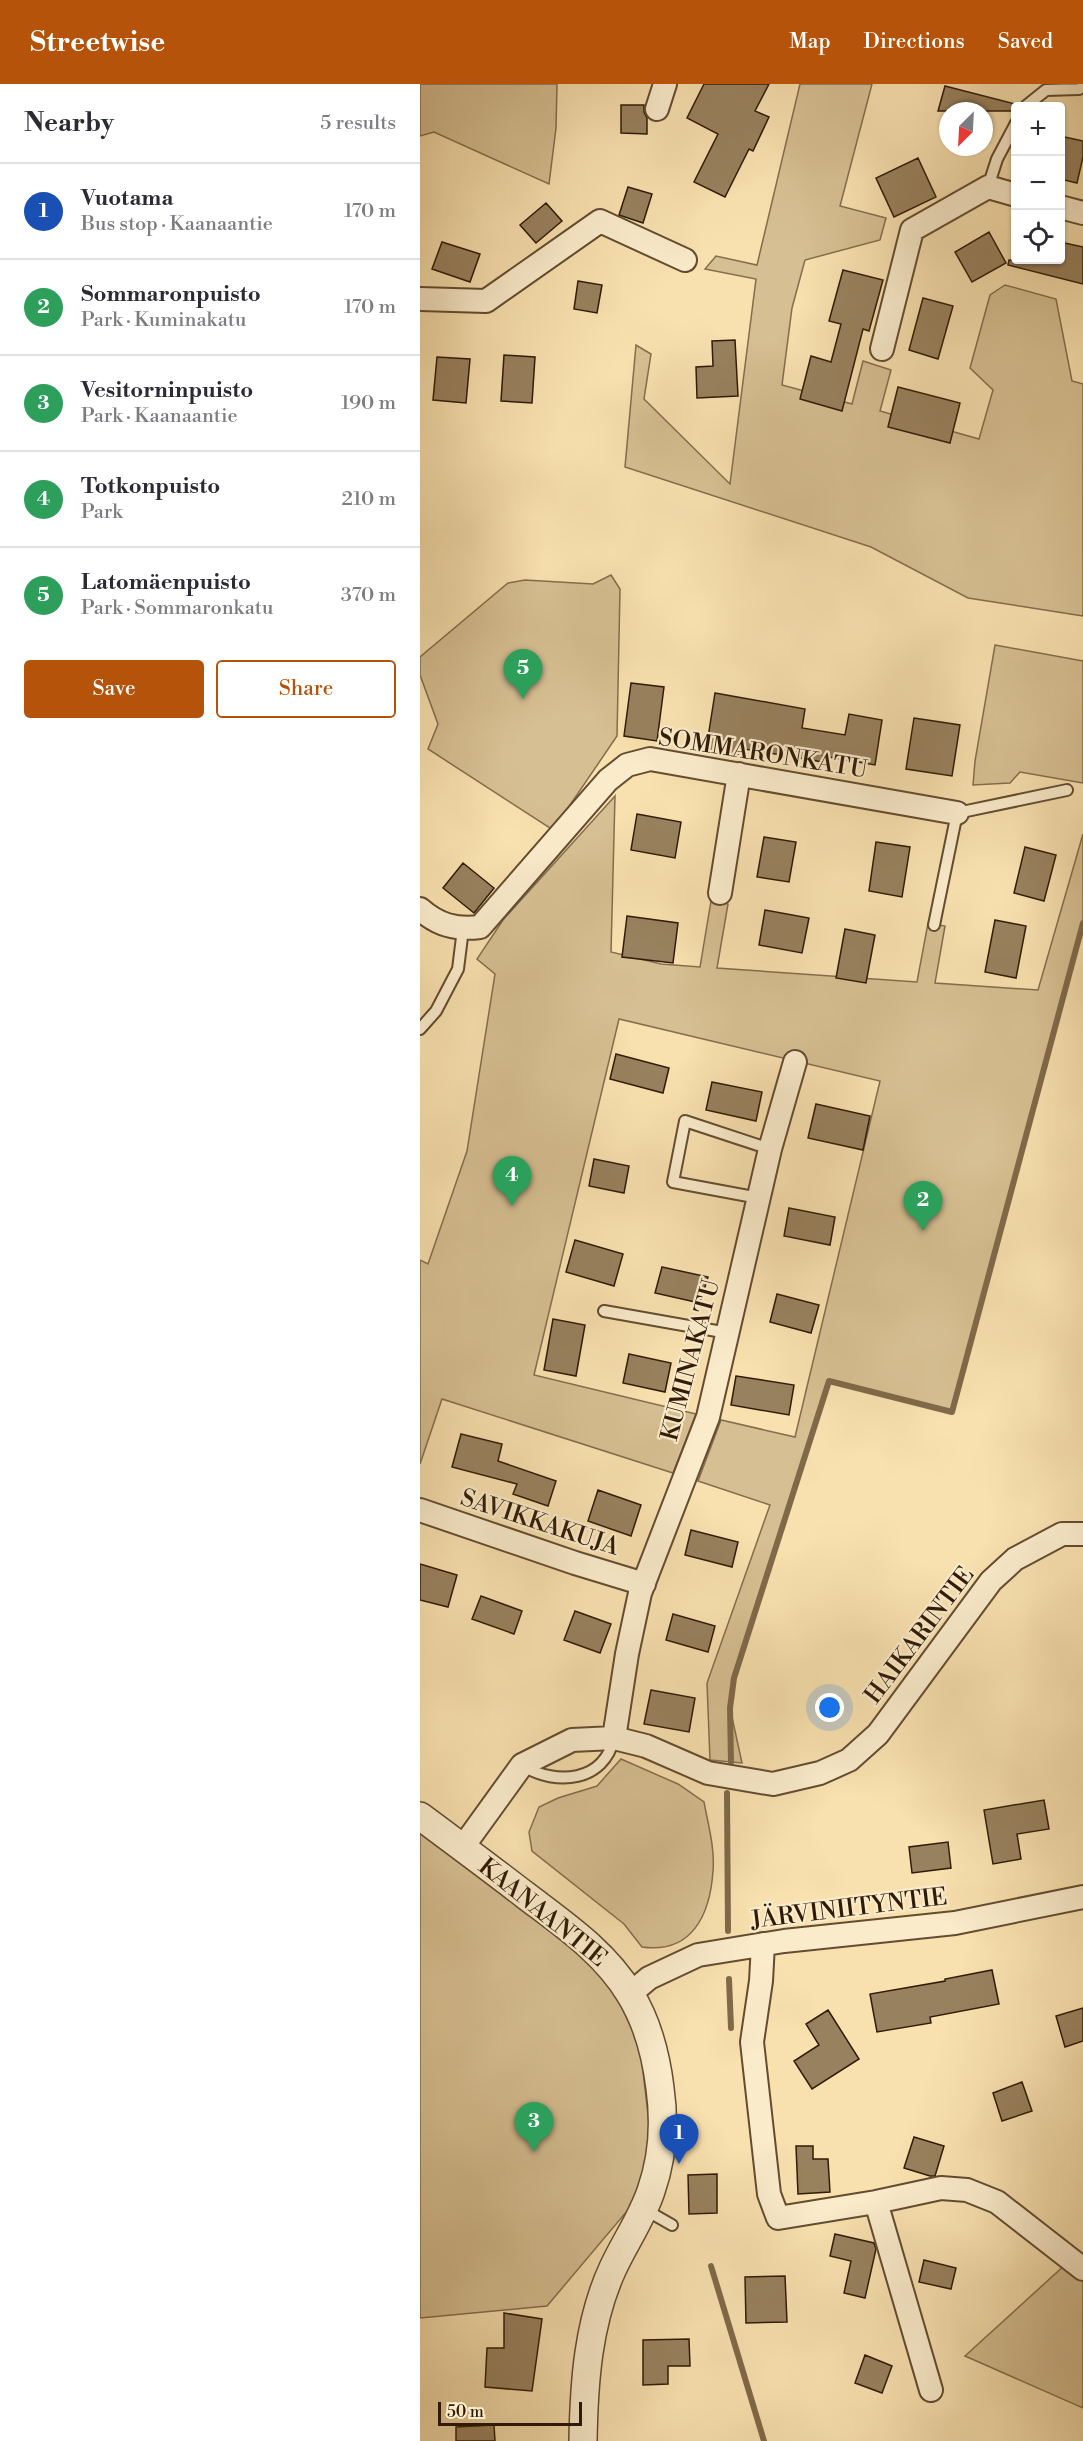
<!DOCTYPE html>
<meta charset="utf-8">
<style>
:root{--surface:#fff;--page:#f7f7f7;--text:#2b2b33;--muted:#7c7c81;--line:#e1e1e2;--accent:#b45309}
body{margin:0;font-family:"Libre Bodoni",serif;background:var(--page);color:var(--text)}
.controls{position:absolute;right:18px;top:18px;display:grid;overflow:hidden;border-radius:6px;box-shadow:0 2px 4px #0004}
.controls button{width:54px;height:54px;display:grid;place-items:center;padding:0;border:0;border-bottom:2px solid var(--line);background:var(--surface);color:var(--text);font:30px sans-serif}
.compass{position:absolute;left:519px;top:18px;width:54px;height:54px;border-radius:50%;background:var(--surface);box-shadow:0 2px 4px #0004;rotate:204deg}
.scale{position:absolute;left:18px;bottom:15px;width:144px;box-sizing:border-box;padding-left:6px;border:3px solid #311b06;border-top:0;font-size:16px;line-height:21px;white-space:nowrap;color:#311b06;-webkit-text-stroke:4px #faebcb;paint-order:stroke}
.you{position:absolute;left:410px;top:1624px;width:21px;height:21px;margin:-15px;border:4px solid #fff;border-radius:50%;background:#1a73e8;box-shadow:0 0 0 9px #1a73e833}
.badge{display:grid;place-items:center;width:39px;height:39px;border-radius:50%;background:var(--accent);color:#fff;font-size:20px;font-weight:700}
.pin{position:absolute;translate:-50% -50px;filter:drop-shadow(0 2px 3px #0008)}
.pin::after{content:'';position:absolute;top:32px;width:21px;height:18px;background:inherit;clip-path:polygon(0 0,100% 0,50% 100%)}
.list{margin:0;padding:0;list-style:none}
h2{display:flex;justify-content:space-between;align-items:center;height:78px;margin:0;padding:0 24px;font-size:26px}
h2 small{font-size:20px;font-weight:400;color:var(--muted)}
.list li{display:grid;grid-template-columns:39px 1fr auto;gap:18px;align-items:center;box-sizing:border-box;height:96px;padding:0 24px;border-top:2px solid var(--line)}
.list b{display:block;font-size:22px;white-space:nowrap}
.list p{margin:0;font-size:20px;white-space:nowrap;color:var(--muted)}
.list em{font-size:20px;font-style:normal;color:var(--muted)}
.actions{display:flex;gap:12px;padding:18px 24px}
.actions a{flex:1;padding:14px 0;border:2px solid var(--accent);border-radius:6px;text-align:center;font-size:21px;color:var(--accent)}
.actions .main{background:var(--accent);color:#fff}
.icon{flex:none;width:33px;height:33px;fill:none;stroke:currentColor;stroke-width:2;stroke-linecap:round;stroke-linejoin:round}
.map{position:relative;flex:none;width:663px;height:2357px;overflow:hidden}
header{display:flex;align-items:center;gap:36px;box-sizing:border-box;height:84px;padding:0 30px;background:var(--accent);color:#fff}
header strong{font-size:28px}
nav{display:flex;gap:33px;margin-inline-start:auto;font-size:21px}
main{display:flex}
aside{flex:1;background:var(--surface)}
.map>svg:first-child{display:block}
.green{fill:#d6bf92;stroke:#846d4c;stroke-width:1.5}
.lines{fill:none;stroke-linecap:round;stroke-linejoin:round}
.stream{stroke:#806949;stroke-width:6}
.building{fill:#98815e;stroke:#311b06;stroke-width:1.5}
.service-casing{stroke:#634c30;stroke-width:14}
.minor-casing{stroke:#634c30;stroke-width:26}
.tertiary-casing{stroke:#634c30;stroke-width:30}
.service{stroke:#faebcb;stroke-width:10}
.minor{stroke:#faebcb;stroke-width:22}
.tertiary{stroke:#faebcb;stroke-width:27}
.labels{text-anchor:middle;stroke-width:4.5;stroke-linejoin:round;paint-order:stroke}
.street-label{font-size:24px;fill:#311b06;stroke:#faebcb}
</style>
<header>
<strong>Streetwise</strong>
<nav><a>Map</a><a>Directions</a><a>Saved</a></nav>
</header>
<main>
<aside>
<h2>Nearby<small>5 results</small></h2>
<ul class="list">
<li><span class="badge" style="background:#1a4fb4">1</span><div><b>Vuotama</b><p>Bus stop · Kaanaantie</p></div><em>170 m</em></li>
<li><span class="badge" style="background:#2e9e5b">2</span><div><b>Sommaronpuisto</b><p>Park · Kuminakatu</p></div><em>170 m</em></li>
<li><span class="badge" style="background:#2e9e5b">3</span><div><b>Vesitorninpuisto</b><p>Park · Kaanaantie</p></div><em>190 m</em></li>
<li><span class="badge" style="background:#2e9e5b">4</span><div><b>Totkonpuisto</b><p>Park</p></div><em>210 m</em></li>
<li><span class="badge" style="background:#2e9e5b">5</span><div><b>Latomäenpuisto</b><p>Park · Sommaronkatu</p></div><em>370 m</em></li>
</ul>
<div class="actions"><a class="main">Save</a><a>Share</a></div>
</aside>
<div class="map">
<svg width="663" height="2357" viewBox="0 0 663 2357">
<rect width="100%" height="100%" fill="#f8e0af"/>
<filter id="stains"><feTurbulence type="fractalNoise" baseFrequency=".00333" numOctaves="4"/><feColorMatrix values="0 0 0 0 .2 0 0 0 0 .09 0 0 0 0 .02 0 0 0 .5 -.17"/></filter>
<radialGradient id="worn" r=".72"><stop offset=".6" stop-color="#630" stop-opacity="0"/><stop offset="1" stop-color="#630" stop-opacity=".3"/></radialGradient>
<path class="green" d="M0 0H137L136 44 129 100 14 48 0 52Z
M380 0H452L420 122 466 134 460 156 385 176 372 224 362 301 432 320 443 277 471 286 460 327 559 355 573 306 550 284 570 211 585 201 636 215 652 297 663 300V532L548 514 451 463 205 383 216 261 231 270 224 315 310 400 336 195 285 185 296 172 337 181Z
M191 491 200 505 197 652 133 746 8 665 18 640 0 591V573L88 499 105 496 173 500Z
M575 561 663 577V699L600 688 590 699 553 701 555 677Z
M195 712 191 868 241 880 280 883 291 817 308 820 297 884 497 898 508 839 525 842 515 899 618 906 663 750V839L532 1328 409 1297 314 1594 310 1624 322 1679 290 1676 287 1599 350 1421 278 1397 301 1336 375 1353 460 997 199 935 114 1291 276 1330 253 1389 22 1315 0 1380V1176L8 1180 47 1067 75 890 57 875 83 836Z
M201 1675 258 1700 284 1718C288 1740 295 1764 293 1787 290 1831 272 1870 222 1863L204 1840 112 1767 109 1748 119 1723 138 1714 177 1702Z
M0 1746 118 1836 174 1883 197 1913 220 1962 230 2048 224 2087 213 2120 127 2222 0 2234Z
M646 2180 663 2192V2324L545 2272Z"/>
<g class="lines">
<path class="stream" d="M311 1678 310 1624 314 1594 409 1297 532 1328 663 839
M307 1709 308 1847
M309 1895 311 1944
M291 2182 344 2357"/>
</g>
<path class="building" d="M284 0H349L335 27 349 33 333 67 329 65 305 113 274 98 298 50 267 34Z
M525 2 599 21V22H596V27H518Z
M201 21H224V28L227 34V50L201 49Z
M640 52 663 57V73L657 99 640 95Z
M498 74 516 113 474 133 456 94Z
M208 103 232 110 223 139 199 131Z
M126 119 142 137 116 159 100 141Z
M569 148 586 179 552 198 535 168Z
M22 158 60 170 50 198 12 185Z
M640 158 663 163V200L588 181 589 176H640Z
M423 186 463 196 449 247 443 245 422 327 380 315 391 272 411 278 421 240 409 237Z
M158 197 182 201 177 229 154 225Z
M503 214 533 222 518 275 489 266Z
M315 256 318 312 277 314 276 283 293 282 292 257Z
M84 271 115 273 112 319 81 317Z
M17 273 50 275 46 319 13 316Z
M478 303 540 319 530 359 468 343Z
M211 599 244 603 237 657 204 652Z
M295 609 385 625 382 644 425 651 429 630 462 636 455 681 403 672V678L319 664 318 671 286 666Z
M494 634 540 641 532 692 486 685Z
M217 730 261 738 255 774 211 766Z
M344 753 376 758 369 798 337 793Z
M456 758 490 763 482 813 449 807Z
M605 763 636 771 624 817 594 809Z
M43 779 74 804 54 829 23 804Z
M345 826 389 834 382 869 339 861Z
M207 832 258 839 253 879 202 873Z
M575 836 606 842 596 894 565 888Z
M425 845 455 851 446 899 416 894Z
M196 970 249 984 243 1009 190 995Z
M292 998 342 1008 336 1037 286 1026Z
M396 1020 450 1032 443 1066 388 1054Z
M174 1075 209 1082 204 1109 169 1102Z
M369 1124 415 1133 410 1161 364 1152Z
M155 1156 203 1170 194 1202 146 1188Z
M242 1183 288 1193 280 1219 235 1209Z
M357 1210 399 1221 391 1249 350 1238Z
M133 1235 165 1241 156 1292 124 1286Z
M209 1270 251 1279 245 1308 203 1299Z
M316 1292 374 1301 369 1331 311 1321Z
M41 1350 82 1360 78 1377 136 1397 128 1422 93 1410 97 1400 32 1383Z
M178 1406 221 1421 211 1452 168 1437Z
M271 1446 318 1458 312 1483 265 1471Z
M0 1480 37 1491 28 1523 0 1516Z
M61 1512 102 1527 94 1550 52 1535Z
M155 1527 191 1540 180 1569 144 1556Z
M253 1530 295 1542 288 1568 246 1556Z
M231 1606 275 1614 269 1648 224 1640Z
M624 1716 629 1745 597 1750 601 1775 573 1780 564 1726Z
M528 1758 531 1784 492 1789 489 1763Z
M572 1886 579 1920 510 1933 511 1939 457 1948 450 1910 525 1897V1895Z
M663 1924V1957L645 1963 636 1932Z
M408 1926 439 1975 392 2005 374 1977 399 1961 386 1940Z
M602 1998 612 2027 582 2037 573 2009Z
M494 2053 524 2062 515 2092H510L484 2084Z
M376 2062H393V2075H408L410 2108 378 2110Z
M297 2090V2129L269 2130 268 2091Z
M415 2150 454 2159 456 2165 445 2214 424 2209 431 2177 410 2172Z
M504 2176 536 2184 531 2205 499 2198Z
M365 2192 367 2238 326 2239 325 2193Z
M84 2229 122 2235 112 2307 65 2303 67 2264H84Z
M269 2255 270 2282H248V2300L223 2301V2256Z
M445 2271 472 2282 462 2309 435 2299Z
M74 2341 75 2357H36V2343Z"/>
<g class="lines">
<g class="service-casing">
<path id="service" d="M606 22 626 6 659 5 663 3
M568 103 577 75 596 39
M514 841 537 729 647 706
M0 945 16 927 38 885 43 845
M339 1114 253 1098 265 1037 350 1065
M184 1227 308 1249
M103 1682C137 1702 184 1698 194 1654
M224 2125 252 2141"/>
</g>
<g class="minor-casing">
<path id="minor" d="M237 25 245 0
M640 123 663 129
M0 215 66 217 180 137 265 176
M462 265 492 146 568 103 596 111
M300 809 319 690
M0 825C18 841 36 846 60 843L188 696 207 681 230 675 537 729
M0 1426 155 1479 224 1500
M194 1654 207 1570 220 1509 288 1333 350 1065 375 978
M42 1764 102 1681 152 1656 194 1654 226 1662 288 1689 353 1700 400 1689 429 1676 458 1650 571 1497 595 1475 642 1450H663
M343 1860 341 1897 332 1958 349 2110 358 2134 456 2118 521 2104 547 2106 577 2118 663 2185
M210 1910 229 1894 278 1871 364 1857 535 1839 663 1813
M456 2118 511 2306"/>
</g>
<g class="tertiary-casing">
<path id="tertiary" d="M0 1732C35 1758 70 1784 105 1811 143 1840 185 1868 210 1910 228 1939 236 1971 240 2004 245 2040 243 2073 231 2107 222 2134 205 2158 193 2184 168 2238 164 2298 163 2357"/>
</g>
<use href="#service" class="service"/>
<use href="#minor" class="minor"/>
<use href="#tertiary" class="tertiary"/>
</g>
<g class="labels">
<g class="street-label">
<text transform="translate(343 669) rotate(9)" y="8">SOMMARONKATU</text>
<text transform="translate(270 1276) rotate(-75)" y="8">KUMINAKATU</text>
<text transform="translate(120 1438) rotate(18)" y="8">SAVIKKAKUJA</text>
<text transform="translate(499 1551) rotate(-53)" y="8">HAIKARINTIE</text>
<text transform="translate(429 1824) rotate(-7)" y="8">JÄRVINIITYNTIE</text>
<text transform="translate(123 1828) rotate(39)" y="8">KAANAANTIE</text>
</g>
</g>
<rect width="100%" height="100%" filter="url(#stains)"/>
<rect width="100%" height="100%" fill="url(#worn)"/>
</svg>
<div class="controls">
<button>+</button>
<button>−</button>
<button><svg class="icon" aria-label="locate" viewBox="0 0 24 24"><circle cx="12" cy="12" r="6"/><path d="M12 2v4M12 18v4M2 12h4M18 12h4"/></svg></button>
</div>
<svg class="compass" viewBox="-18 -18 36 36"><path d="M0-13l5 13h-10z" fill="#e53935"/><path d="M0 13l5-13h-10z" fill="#7c7c81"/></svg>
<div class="scale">50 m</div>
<div class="you"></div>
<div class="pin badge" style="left:259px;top:2080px;background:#1a4fb4">1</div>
<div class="pin badge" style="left:503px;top:1147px;background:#2e9e5b">2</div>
<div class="pin badge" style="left:114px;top:2068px;background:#2e9e5b">3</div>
<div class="pin badge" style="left:92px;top:1122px;background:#2e9e5b">4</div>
<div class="pin badge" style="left:103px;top:615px;background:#2e9e5b">5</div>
</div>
</main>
